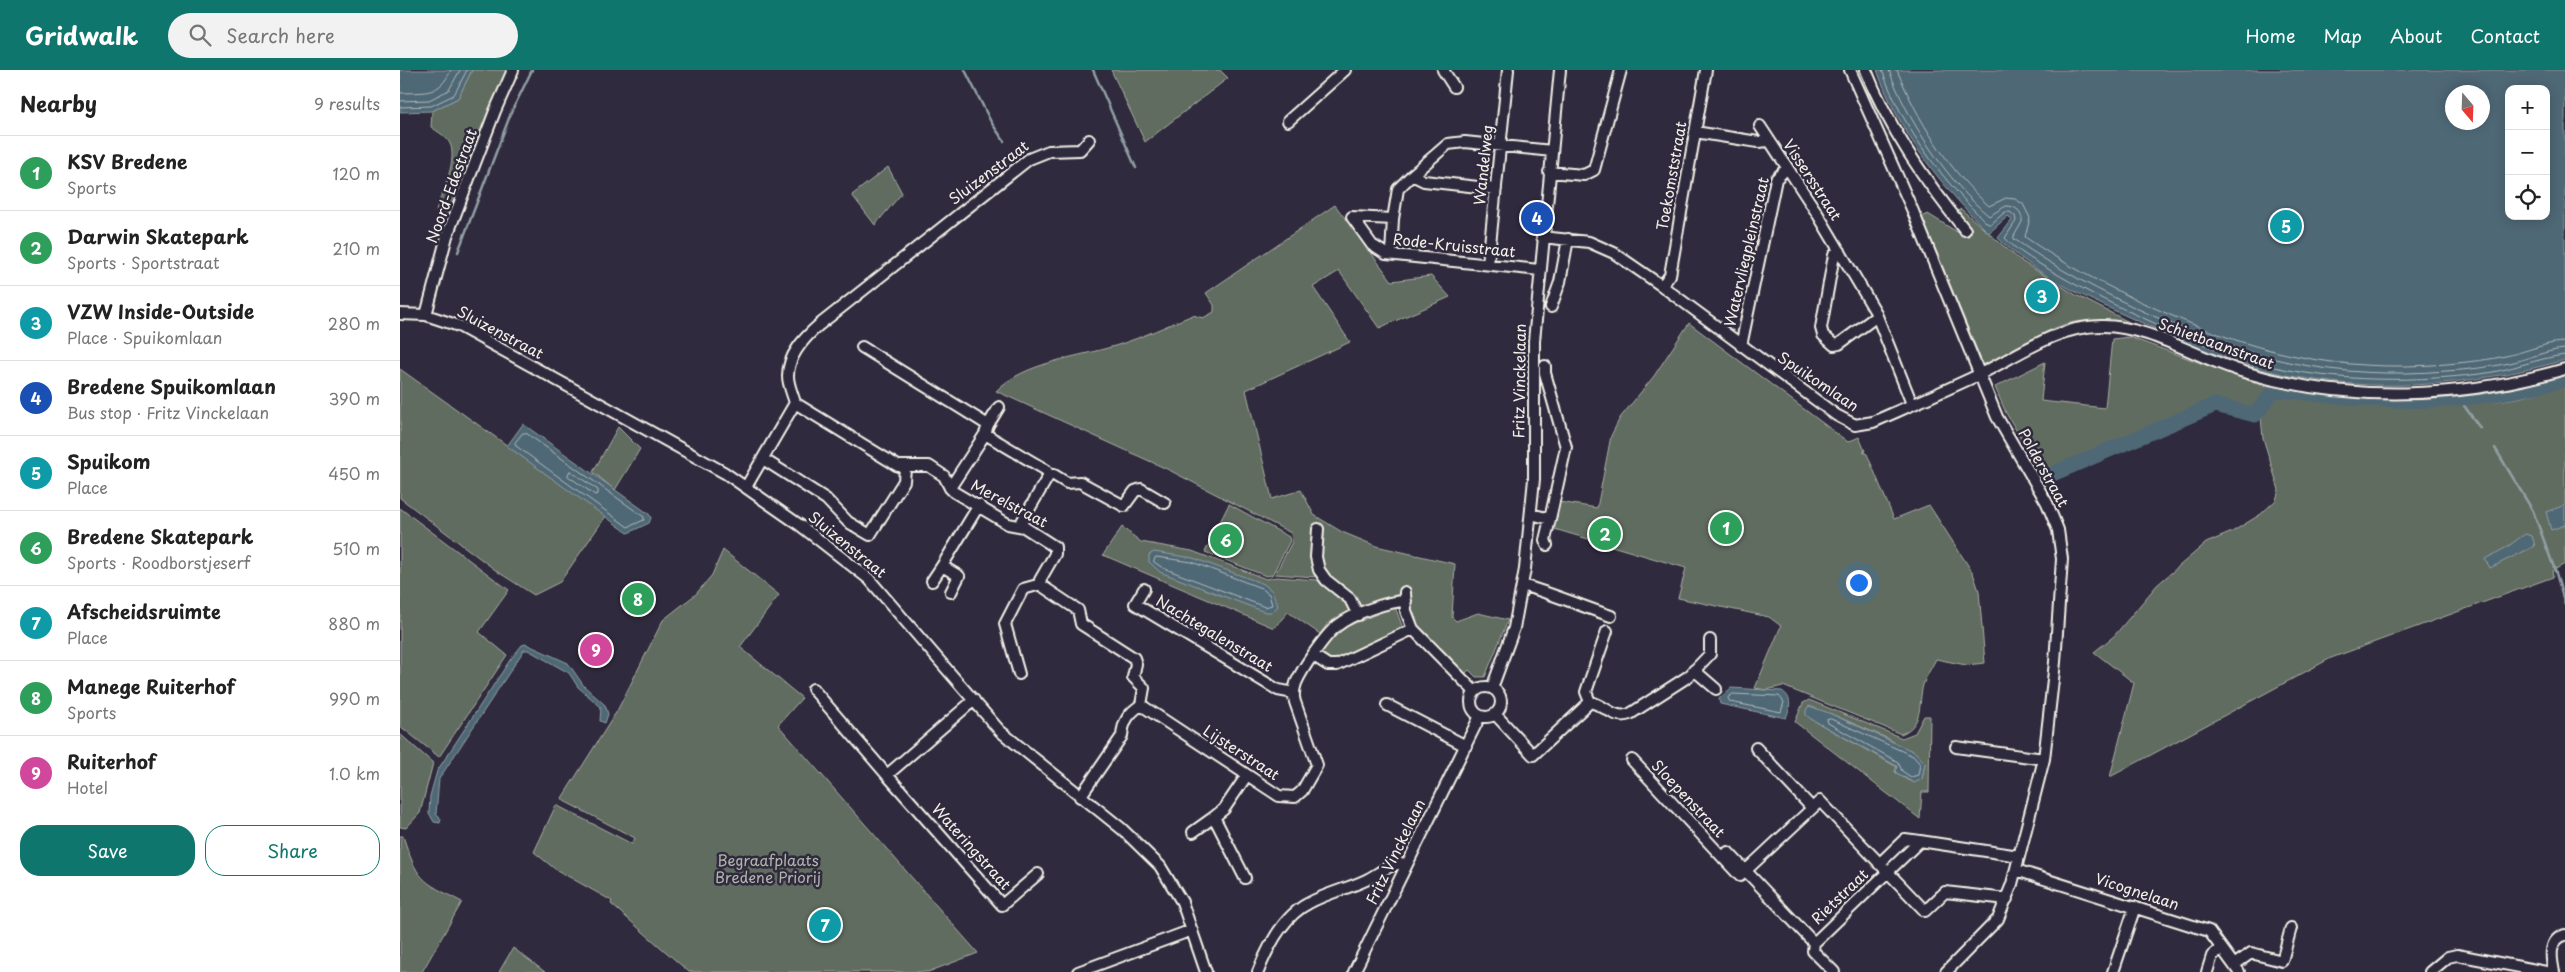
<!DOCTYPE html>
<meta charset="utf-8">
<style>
:root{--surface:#fff;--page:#f2f2f2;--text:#222;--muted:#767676;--line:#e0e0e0;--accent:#0f766e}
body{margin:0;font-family:"Playpen Sans",sans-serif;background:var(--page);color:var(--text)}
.controls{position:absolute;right:15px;top:15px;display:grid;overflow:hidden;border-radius:10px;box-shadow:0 2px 12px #0003}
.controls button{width:45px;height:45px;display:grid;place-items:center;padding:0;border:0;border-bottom:1px solid var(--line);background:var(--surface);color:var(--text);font:25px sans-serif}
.compass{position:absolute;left:2045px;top:15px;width:45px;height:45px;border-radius:50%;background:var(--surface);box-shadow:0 2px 12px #0003;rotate:161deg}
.you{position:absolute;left:1458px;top:512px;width:18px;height:18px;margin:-12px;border:4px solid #fff;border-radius:50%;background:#1a73e8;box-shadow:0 0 0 8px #1a73e833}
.badge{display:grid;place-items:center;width:32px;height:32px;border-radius:50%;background:var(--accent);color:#fff;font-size:16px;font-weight:700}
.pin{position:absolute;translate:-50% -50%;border:2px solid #fff;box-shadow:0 1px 5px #0006}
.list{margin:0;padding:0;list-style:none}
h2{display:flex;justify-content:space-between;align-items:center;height:65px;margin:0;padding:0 20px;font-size:21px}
h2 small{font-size:16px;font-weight:400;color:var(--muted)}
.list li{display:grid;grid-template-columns:32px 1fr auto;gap:15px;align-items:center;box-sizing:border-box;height:75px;padding:0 20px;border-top:1px solid var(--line)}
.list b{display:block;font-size:19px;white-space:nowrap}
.list p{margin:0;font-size:16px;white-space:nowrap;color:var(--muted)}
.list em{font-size:16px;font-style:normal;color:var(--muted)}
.actions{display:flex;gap:10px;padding:15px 20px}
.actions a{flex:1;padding:11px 0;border:1px solid var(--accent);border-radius:20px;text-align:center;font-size:18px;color:var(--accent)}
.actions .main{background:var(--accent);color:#fff}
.icon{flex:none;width:28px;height:28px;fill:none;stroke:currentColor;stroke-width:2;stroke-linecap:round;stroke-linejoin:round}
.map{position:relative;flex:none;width:2165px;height:902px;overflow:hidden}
header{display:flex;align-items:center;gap:30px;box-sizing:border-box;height:70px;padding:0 25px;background:var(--accent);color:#fff}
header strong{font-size:24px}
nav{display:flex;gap:28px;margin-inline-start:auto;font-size:18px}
.search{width:350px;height:45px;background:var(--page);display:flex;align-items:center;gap:12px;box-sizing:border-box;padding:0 18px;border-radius:28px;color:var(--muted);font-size:19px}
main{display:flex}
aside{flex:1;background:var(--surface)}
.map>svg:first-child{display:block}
.green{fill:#606c61;stroke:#aaaea4;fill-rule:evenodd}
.water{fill:#4f6876;stroke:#919fa4;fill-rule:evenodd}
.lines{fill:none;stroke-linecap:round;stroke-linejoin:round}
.shore{stroke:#b2baba;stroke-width:1}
.stream{stroke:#919fa4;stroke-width:2.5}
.river{stroke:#4f6876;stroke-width:15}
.minor-casing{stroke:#f4f1e8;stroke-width:14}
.minor{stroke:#2f2a3d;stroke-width:10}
.labels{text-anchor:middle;stroke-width:5;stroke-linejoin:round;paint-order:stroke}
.street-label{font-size:15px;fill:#f4f1e8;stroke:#2f2a3d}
.park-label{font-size:15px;fill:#b1b5ab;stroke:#2f2a3d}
</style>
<header>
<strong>Gridwalk</strong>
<div class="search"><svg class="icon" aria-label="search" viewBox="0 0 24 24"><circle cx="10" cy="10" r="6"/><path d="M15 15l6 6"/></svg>Search here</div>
<nav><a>Home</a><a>Map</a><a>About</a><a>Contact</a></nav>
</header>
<main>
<aside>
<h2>Nearby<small>9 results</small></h2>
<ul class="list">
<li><span class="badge" style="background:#2e9e5b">1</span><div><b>KSV Bredene</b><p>Sports</p></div><em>120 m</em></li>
<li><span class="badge" style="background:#2e9e5b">2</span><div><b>Darwin Skatepark</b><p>Sports · Sportstraat</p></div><em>210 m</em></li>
<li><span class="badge" style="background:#0f9aa8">3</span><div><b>VZW Inside-Outside</b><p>Place · Spuikomlaan</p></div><em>280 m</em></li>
<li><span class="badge" style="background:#1a4fb4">4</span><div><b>Bredene Spuikomlaan</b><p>Bus stop · Fritz Vinckelaan</p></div><em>390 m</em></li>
<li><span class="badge" style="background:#0f9aa8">5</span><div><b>Spuikom</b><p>Place</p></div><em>450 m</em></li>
<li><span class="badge" style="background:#2e9e5b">6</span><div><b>Bredene Skatepark</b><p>Sports · Roodborstjeserf</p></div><em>510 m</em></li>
<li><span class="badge" style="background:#0f9aa8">7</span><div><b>Afscheidsruimte</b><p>Place</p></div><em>880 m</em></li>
<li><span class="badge" style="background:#2e9e5b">8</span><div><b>Manege Ruiterhof</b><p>Sports</p></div><em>990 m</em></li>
<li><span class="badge" style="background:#d1479c">9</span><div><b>Ruiterhof</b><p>Hotel</p></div><em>1.0 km</em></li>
</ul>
<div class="actions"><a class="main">Save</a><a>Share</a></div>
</aside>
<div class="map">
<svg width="2165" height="902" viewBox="0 0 2165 902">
<rect width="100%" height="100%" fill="#2f2a3d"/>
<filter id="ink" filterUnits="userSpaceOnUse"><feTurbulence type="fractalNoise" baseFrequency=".02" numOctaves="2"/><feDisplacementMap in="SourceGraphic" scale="10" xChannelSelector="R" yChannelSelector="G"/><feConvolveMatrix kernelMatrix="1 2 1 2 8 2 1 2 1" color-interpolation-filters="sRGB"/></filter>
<g filter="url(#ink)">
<path class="green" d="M72 0H107L51 143 41 147 36 140C42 122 56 95 51 76 48 67 38 62 31 57L32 41 58 28Z
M711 0H820L828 8 745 72Z
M488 97 502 123 475 155 452 125Z
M935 135 992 211 1031 206 1050 227 979 258 939 201 913 217 950 272 846 320 872 429 901 420 914 445 942 462 976 476 1055 494 1052 547 1056 551 1078 543 1108 550 1085 607H1076L1069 600 1065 604C1037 577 1006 560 1011 518L1003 517 1000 523 964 539 957 536 947 519 924 504 919 486H921L924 465 913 464 910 486 915 507 875 504 892 472 891 463 769 400 596 321C624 292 680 287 718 275 743 267 768 255 793 245L803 248 814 242V235L806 223Z
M1561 139 1621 191 1676 225 1731 253C1711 252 1686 248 1666 254 1636 263 1611 284 1585 299L1522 147 1528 144 1562 165 1560 159 1549 146Z
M1289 253 1448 372 1459 367 1465 381 1463 382 1467 384 1494 449 1529 435 1573 503 1579 521 1585 593 1566 595 1536 589C1532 597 1526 606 1523 615 1518 634 1524 655 1501 664L1383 616 1366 620 1355 618 1381 556 1369 547 1278 528 1286 498 1151 458 1159 432 1197 438 1211 366 1220 348 1254 306Z
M1729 267 1872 319 1855 344 1816 333 1644 407 1606 343 1595 317 1645 292 1641 331 1705 338 1712 269Z
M0 299 206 446 160 512 134 525 98 502 0 428Z
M2165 315V494L2152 501 2153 507 1931 588 1710 707 1734 613 1694 582 1714 566 1757 515 1806 473 1832 462 1861 444 1876 430 1879 420 1863 368 1861 347 1879 323C1958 332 2038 341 2117 328 2133 325 2149 319 2165 315Z
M218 357 240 379 215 420 193 402Z
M829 434 889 467 890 471 872 505 866 506 805 482Z
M0 438 109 520 79 562 107 585 39 687 0 656Z
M722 457 741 472 792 481 866 509 876 507 917 510 942 531 945 530 950 542 928 553 920 564 888 542 874 558 703 485Z
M323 480 379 525 340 577 402 628 378 655 578 883 528 902H289L211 834 212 831 155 799 134 782 156 735 232 774 235 768 164 731 162 728 217 641 263 550 296 524 312 505Z
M994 534 1004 561 958 579 934 593 921 585V581L941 559 989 539V536Z
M1409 630 1502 668 1515 663 1524 646H1530L1529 722H1522L1520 749 1395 652 1403 633ZM1429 643 1489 669 1525 693 1522 709 1509 711 1495 702 1497 697 1411 649Z
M0 664 33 693 20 743 6 758 0 757Z
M0 766H3C18 811 20 810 62 832L22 902H0Z
M113 878 145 902H99Z"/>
<path class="water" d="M0 0H72L58 28 32 41 0 42Z
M1477 0H2165V290C2070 317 1966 325 1869 301 1821 289 1776 268 1731 248 1684 227 1634 204 1598 168L1612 150 1608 146 1589 163C1542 117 1499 63 1477 0ZM2109 19H2146V146H2109ZM2052 22H2082V52H2052Z
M123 354 249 444 251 448 249 453 228 463 107 376Z
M2165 435V455L2151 460 2146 442Z
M2125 464 2132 466 2135 476 2090 498 2085 489 2107 477Z
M754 482 793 488 864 514 872 521 878 536 872 542H865L760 502 749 492V485Z
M126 574 168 593 184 616 205 635 208 644 205 653 200 651 201 637 178 617 169 603 128 580H124L39 709 36 744 41 749 40 753 34 752 29 743 30 726 37 701 110 590 122 575Z
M1331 618 1382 621C1393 628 1390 638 1386 648L1320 634 1319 629Z
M1409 636 1429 643 1515 682 1525 693 1522 709 1514 713 1495 702 1497 696 1411 649 1406 645V640Z"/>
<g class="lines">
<path class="shore" d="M1482 0C1503 59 1543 111 1588 154H1591L1605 142H1610L1615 146 1616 151 1605 168C1614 178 1627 186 1638 193 1668 211 1697 227 1728 241 1767 259 1806 277 1847 290 1922 312 2003 313 2080 304 2109 301 2137 288 2165 285
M1489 0C1507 50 1548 112 1589 146L1606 136C1616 136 1623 142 1622 152L1614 166V169C1657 199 1701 222 1749 244 1851 290 1934 310 2046 301 2068 300 2089 297 2110 293 2128 289 2147 280 2165 279
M1497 0C1517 49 1549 101 1589 136L1606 128 1615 129 1623 134 1630 148 1625 167C1665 195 1706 216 1750 236 1851 282 1934 303 2047 294 2068 292 2089 290 2110 285 2128 281 2147 272 2165 272
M0 23C26 22 39 26 51 0
M0 31 29 30 49 20 60 0
M0 37 31 36 54 25 67 0
M123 363H126L244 447V450L228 457 116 376 115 373Z
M170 401 198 420V424L195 425 168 406Z
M756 487 792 492 861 518 869 524 872 535 865 537 763 498 754 492Z
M1333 624 1379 626 1384 632 1381 642 1330 632 1328 628Z
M1431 649 1513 686 1520 694 1518 705 1511 707 1502 701 1498 692 1428 653 1427 650Z"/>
<path class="stream" d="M565 0 591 52 604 71
M693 0 736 98
M58 182 111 43 132 0
M2060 330 2080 358
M2095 378 2133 441 2156 503 2165 535"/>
<path class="river" d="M1643 408 1815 335 1855 345 1875 319C1980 334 2062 338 2165 309"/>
<g class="minor-casing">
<path id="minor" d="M1043 0 1054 17
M1450 0 1512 139 1597 347 1647 433 1658 460 1662 489 1655 592 1644 689 1612 814 1598 849 1546 902
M1466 0C1489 59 1525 111 1565 160
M888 51 945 0
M1360 56 1417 143 1475 241 1512 334
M1295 62 1358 72 1369 71
M1149 102 1184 105 1194 100 1221 0
M1012 105 1048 74 1065 72 1152 81
M952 147 972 175 986 184 1139 200
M952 147 993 149 991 184
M993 149 998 119 1012 105 1024 111 1096 119
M1142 167 1189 172 1214 183 1262 216 1436 345 1455 355 1473 352C1507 337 1542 322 1576 306 1616 287 1656 256 1701 256 1748 255 1799 289 1844 302 1947 333 2062 329 2165 299
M1440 181 1434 185 1421 258 1423 265 1434 275 1439 274 1477 246
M1088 194 1108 0
M1262 216 1270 205 1306 0
M1151 237 1160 212 1168 169
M0 244 26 245 59 256 325 403 401 456 469 509 600 661 722 759 760 796 782 832 806 902
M26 245 47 166 95 41 113 0
M1341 276 1376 109 1387 98
M462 277 588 355
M395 333 498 396H529L544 406 550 418 554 422 608 454 624 457 655 477V484L640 510 642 516 678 540 681 554 734 588 736 594 733 607 744 618 741 635C729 643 723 651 722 666L680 727
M395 333C393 325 388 315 388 306 388 285 404 268 419 255L629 89 649 81 680 80 689 70
M585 364 646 400 649 405 620 455
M363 389 426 429 448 452 470 465 504 411 505 398
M649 405H654L667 413 680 412 724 436 735 421 741 419 765 433
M346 417 395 333
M550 418 585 364 588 355 599 337
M1131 444 1150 449 1166 377 1145 303V296
M918 459 916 487 919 500 926 510 950 529 958 545
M1147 475 1145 470 1150 449
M532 511 542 496
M1122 515C1153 524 1181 536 1211 546
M744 519 735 534 878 620 894 623
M551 522 559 506 542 496 579 435
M1005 522 1006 541 1013 559 1075 622
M914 586 928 595H937L1013 559
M1294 600 1316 619
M619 604 605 554 623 519 641 514
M1071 632a15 15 0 1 1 30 0a15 15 0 1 1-30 0Z
M1092 618 1114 558 1125 499 1134 409V271L1160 0
M413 619 487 705 574 630
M1190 632C1206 635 1213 650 1230 644L1289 606 1310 584V570
M1190 632 1186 622 1188 616 1207 561
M741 635 879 726 895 727 902 721 917 695 895 632C893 626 894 619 896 613 902 599 925 565 937 556 952 544 987 531 1006 531
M987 635 1066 676
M1095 644 1133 685 1190 632
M1556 677 1644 689
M1356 678 1412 738
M1232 690 1340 806 1420 731 1525 841 1545 822 1607 829
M487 705 602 835 638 804
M814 747 824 739 847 705
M793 762 814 747 845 808
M1323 788 1328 782 1414 873 1413 881 1434 902
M1479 794 1505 769 1520 771
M1616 800 1809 861 1839 902
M1414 873 1520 771 1619 786
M1834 895 1851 883 1882 891 1891 858
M678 902 792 860
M858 902C868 876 883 846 909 833 927 823 947 819 966 810 979 804 992 791 1007 794
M954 902 1080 646
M1713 902 1735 837
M1807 902 1812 886 1821 878
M2030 902 2048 887 2057 885 2146 902
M2154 902C2151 888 2148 870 2165 865"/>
</g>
<use href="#minor" class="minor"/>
</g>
</g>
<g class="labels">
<g class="street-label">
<text transform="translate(1084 95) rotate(-84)" y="5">Wandelweg</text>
<text transform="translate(589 103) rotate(-37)" y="5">Sluizenstraat</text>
<text transform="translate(1272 106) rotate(-80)" y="5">Toekomststraat</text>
<text transform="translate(1412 110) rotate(57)" y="5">Vissersstraat</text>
<text transform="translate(52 116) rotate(-70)" y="5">Noord-Edestraat</text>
<text transform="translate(1054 176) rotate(6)" y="5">Rode-Kruisstraat</text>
<text transform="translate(1347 182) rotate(-77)" y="5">Watervliegpleinstraat</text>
<text transform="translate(100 263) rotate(28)" y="5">Sluizenstraat</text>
<text transform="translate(1816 274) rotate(20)" y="5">Schietbaanstraat</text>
<text transform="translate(1120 311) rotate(-89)" y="5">Fritz Vinckelaan</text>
<text transform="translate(1418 312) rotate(34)" y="5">Spuikomlaan</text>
<text transform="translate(1643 398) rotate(61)" y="5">Polderstraat</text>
<text transform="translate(609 434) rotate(28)" y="5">Merelstraat</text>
<text transform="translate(447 475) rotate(39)" y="5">Sluizenstraat</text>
<text transform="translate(814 564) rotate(31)" y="5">Nachtegalenstraat</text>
<text transform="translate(841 683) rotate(33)" y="5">Lijsterstraat</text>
<text transform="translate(1288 729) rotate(47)" y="5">Sloepenstraat</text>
<text transform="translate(571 777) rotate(48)" y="5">Wateringstraat</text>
<text transform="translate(996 782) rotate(-64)" y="5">Fritz Vinckelaan</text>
<text transform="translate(1737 822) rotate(18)" y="5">Vicognelaan</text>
<text transform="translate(1440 827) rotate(-44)" y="5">Rietstraat</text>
</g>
<g class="park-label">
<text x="368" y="796">Begraafplaats<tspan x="368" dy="17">Bredene Priorij</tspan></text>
</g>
</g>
</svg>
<div class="controls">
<button>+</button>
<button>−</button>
<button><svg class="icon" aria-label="locate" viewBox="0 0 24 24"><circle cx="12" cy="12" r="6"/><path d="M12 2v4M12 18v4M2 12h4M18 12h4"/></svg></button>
</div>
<svg class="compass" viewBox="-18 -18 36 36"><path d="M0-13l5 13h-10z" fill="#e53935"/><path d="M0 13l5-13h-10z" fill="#767676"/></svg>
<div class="you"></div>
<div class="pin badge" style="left:1326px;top:458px;background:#2e9e5b">1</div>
<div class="pin badge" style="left:1205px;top:464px;background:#2e9e5b">2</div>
<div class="pin badge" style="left:1642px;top:226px;background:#0f9aa8">3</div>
<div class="pin badge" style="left:1137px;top:148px;background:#1a4fb4">4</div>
<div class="pin badge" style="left:1886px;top:156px;background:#0f9aa8">5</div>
<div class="pin badge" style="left:826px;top:470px;background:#2e9e5b">6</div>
<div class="pin badge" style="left:425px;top:855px;background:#0f9aa8">7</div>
<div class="pin badge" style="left:238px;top:529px;background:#2e9e5b">8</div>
<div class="pin badge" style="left:196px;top:580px;background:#d1479c">9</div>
</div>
</main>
